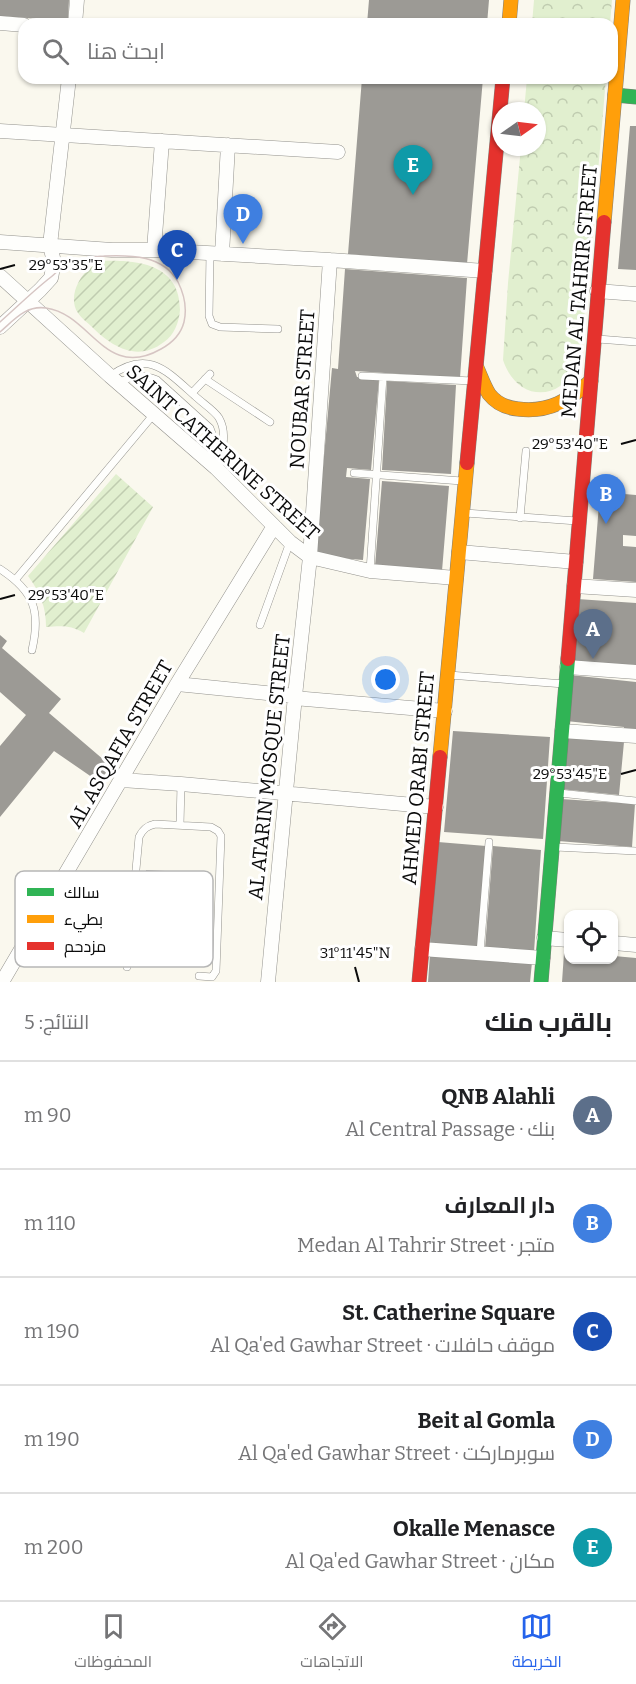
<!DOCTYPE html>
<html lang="ar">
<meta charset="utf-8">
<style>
:root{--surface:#fff;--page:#f6f6f6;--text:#202124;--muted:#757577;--line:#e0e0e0;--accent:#2563eb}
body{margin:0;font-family:Bitter,Cairo,serif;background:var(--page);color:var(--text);direction:rtl}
.controls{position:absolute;right:18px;bottom:18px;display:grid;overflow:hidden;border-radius:12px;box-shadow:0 2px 4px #0004}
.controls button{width:54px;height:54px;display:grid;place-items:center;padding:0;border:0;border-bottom:2px solid var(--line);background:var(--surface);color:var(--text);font:30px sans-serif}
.compass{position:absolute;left:492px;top:102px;width:54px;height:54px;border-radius:50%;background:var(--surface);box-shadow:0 2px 4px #0004;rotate:76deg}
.you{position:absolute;left:386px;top:680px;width:21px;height:21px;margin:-15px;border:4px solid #fff;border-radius:50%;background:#1a73e8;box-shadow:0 0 0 9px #1a73e833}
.badge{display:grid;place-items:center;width:39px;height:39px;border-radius:50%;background:var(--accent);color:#fff;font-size:20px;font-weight:700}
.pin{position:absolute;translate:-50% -50px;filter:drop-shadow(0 2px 3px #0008)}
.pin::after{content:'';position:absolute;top:32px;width:21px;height:18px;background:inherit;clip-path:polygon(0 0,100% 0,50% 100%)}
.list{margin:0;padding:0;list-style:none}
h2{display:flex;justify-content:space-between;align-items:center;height:78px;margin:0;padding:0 24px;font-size:26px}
h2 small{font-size:20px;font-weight:400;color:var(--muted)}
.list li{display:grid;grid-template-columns:39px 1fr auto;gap:18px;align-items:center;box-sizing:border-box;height:108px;padding:0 24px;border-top:2px solid var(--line)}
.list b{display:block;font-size:22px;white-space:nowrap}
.list p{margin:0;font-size:20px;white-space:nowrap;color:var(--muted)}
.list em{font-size:20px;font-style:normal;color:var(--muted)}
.icon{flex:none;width:33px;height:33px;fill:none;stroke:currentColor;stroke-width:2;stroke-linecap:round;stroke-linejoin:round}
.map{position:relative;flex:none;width:636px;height:982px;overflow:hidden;direction:ltr}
.search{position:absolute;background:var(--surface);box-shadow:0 2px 4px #0004;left:18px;right:18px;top:18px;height:66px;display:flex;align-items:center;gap:15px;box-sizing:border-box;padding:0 21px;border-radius:18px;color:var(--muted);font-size:22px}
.sheet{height:618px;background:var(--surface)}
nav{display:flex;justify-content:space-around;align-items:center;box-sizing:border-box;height:84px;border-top:2px solid var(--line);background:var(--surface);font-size:16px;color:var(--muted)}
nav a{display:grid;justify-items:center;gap:3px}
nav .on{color:var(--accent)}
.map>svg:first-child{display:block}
.park{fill:url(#park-crowns)}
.garden{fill:url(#garden-furrows)}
.building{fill:#9c9a95}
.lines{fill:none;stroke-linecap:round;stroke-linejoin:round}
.lane-casing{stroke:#93928d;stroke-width:8}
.street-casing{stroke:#93928d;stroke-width:15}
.fast-casing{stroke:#807f7a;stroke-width:15}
.slow-casing{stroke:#807f7a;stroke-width:15}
.jam-casing{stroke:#807f7a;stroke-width:15}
.lane{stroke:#fefefc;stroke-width:7}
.street{stroke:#fefefc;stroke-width:14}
.fast{stroke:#30b455;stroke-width:14}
.slow{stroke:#ff9f0a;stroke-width:14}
.jam{stroke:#e5322d;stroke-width:14}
.tram{stroke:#d6c5c3;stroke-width:1.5}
.ticks{fill:none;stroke:#0b0b0b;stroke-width:2}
.labels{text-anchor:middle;stroke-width:6;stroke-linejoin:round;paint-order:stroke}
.street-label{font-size:20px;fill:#0b0b0b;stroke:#fff}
.key{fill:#fff;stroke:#b6b6b6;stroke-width:1.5}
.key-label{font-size:16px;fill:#0b0b0b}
.ticks-label{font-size:15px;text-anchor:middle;fill:#0b0b0b;stroke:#fff;stroke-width:6;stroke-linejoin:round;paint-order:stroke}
</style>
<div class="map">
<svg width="636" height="982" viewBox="0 0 636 982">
<defs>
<pattern id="park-crowns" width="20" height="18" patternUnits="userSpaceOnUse" patternTransform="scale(1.5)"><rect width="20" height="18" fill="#e1efcf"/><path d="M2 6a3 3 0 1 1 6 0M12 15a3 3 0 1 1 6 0" fill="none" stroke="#c0ccb0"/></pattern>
<pattern id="garden-furrows" width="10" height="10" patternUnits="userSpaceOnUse" patternTransform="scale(1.5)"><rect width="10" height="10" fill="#e1efcf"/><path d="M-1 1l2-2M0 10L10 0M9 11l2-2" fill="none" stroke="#c0ccb0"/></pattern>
</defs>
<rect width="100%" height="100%" fill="#faf8ee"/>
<path class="park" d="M534 0H612L610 24H532Z
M527 78H606L588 289 577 366C558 404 516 400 503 360L508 283 521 147H537V111H524Z"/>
<path class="garden" d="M102 261C138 260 180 264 180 310 179 323 174 335 164 342 137 363 111 346 91 326 87 322 81 318 78 313 68 299 78 277 90 268 94 265 98 263 102 261Z
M116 474 153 507 84 633C70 625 62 626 46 627 46 607 40 592 28 576Z"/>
<path class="building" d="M0 0H69L68 21 0 16Z
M369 0H489L487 24H367Z
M362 78H483L467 264 348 254Z
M630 126H636V270L618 269Z
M345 269 467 278 460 378 355 371 357 377 379 379 371 470 347 468 346 477 370 479 363 560 315 556 332 368 338 369Z
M387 381 456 385 451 474 382 470Z
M382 481 449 486 442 571 375 566Z
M600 492 636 495V536L623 535V546L636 547V582L593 579Z
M577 599 636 603V665L572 661Z
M0 635 7 641 2 648 61 699 49 713 111 766 99 782 54 751 0 817V746L26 715 0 692Z
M570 675 636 682V731L624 730V727L566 721Z
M453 731 550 737 543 839 444 832Z
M565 736 624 742 619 795 560 789Z
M561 799 635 804 632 847 558 841Z
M438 842 486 846 478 948 430 945Z
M493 846 541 850 534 952 485 948Z
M146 870 203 873 198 966 141 962Z
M564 953 568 954V960H614V956L636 958V982H562Z
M430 954 532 962 530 982H428Z"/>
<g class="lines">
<g class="lane-casing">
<path id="lane" d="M210 253 209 316 212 324 220 327 278 329
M598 339 636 342
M110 376C148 349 166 370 195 396 201 402 215 411 219 418 228 434 222 453 216 468
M362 376 473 381
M205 379 270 422
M119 383C132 375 143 374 157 380L210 428C215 440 214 449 207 460
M192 393 210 374
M354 473 462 481
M465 513 577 521
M520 518 526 451
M0 569C34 591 41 611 32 650
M370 571 383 377
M16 579 154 414
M260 625 290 542
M449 675 564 684
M559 793 636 801
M180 825 181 784
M555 847 636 851
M480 953 489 842
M127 967 139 837C143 829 147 826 155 824L211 827 218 831 221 836 216 971 212 977 199 976"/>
</g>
<g class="street-casing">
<path id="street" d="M0 23 24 25
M75 24 77 0
M0 131 338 152
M0 242 112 250H154L330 260 485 271
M154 250 162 141
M222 254 228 145
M0 276 110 376 216 468 290 542 310 557 370 571 456 578
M597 291 636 294
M0 327 40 290 51 278 54 262 50 245 69 78
M459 552 576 562
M574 586 636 590
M567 667 636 672
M177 684 295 696
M294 698 445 711
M562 731 636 736
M121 780 181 784 436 807
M544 938 568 940
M614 943 636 945
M422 949 543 958
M2 982 177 684 274 526
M268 982 295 696 310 557 330 260"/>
</g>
<g class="fast-casing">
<path id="fast" d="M615 95 636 97
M541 982 568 659"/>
</g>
<g class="slow-casing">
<path id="slow" d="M509 24 511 0
M604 222 623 0
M477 368C481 377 484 386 489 394 496 403 507 408 518 409 549 413 569 400 591 381
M440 757 467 463"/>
</g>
<g class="jam-casing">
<path id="jam" d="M467 463 503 78
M568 659 604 222
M419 982 440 757"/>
</g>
<use href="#lane" class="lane"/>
<use href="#street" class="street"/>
<use href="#fast" class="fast"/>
<use href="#slow" class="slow"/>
<use href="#jam" class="jam"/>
<path class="tram" d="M0 322C17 307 33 291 51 277 56 273 60 268 65 265 77 257 91 257 105 256 131 255 163 255 178 282 184 294 187 309 184 322 181 334 172 343 161 349 105 381 91 314 46 308 26 305 14 320 0 332"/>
</g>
<path class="ticks" d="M0 269 15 265M621 444 636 440M0 599 15 595M621 774 636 770M355 967 359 982"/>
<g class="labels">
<g class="street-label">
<text transform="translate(579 291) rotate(-85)" y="7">MEDAN AL TAHRIR STREET</text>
<text transform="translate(302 389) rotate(-86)" y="7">NOUBAR STREET</text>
<text transform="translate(223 452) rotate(42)" y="7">SAINT CATHERINE STREET</text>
<text transform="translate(120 744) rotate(-60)" y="7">AL ASQAFIA STREET</text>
<text transform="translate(269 767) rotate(-84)" y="7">AL ATARIN MOSQUE STREET</text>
<text transform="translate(418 778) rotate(-85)" y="7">AHMED ORABI STREET</text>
</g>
</g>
<rect x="15" y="871" width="198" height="96" rx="9" class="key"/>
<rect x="27" y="888" width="27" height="8" fill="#30b455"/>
<rect x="27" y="915" width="27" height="8" fill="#ff9f0a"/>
<rect x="27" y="942" width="27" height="8" fill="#e5322d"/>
<g class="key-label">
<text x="64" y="898">سالك</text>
<text x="64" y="925">بطيء</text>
<text x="64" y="952">مزدحم</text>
</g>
<g class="ticks-label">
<text x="66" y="270">29°53'35"E</text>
<text x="570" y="449">29°53'40"E</text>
<text x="66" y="600">29°53'40"E</text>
<text x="570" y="779">29°53'45"E</text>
<text x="355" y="958">31°11'45"N</text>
</g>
</svg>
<div class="controls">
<button><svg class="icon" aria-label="locate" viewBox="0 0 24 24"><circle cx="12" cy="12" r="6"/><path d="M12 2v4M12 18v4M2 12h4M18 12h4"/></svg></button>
</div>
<svg class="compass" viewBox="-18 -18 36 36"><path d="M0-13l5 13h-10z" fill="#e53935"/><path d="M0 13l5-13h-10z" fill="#757577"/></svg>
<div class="you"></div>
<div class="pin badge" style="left:593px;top:659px;background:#5c6f8a">A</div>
<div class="pin badge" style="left:606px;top:524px;background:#3f7fe0">B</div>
<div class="pin badge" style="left:177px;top:280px;background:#1a4fb4">C</div>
<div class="pin badge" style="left:243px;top:244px;background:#3f7fe0">D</div>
<div class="pin badge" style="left:413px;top:195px;background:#0f9aa8">E</div>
<div class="search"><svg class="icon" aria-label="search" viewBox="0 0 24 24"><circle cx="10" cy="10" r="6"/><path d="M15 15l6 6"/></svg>ابحث هنا</div>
</div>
<section class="sheet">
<h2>بالقرب منك<small>النتائج: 5</small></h2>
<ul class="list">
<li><span class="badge" style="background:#5c6f8a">A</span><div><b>QNB Alahli</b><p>بنك · Al Central Passage</p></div><em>90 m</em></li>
<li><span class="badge" style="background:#3f7fe0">B</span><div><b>دار المعارف</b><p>متجر · Medan Al Tahrir Street</p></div><em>110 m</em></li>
<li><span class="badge" style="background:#1a4fb4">C</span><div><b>St. Catherine Square</b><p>موقف حافلات · Al Qa'ed Gawhar Street</p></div><em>190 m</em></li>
<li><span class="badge" style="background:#3f7fe0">D</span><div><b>Beit al Gomla</b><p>سوبرماركت · Al Qa'ed Gawhar Street</p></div><em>190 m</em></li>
<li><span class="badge" style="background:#0f9aa8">E</span><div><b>Okalle Menasce</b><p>مكان · Al Qa'ed Gawhar Street</p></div><em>200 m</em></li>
</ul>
</section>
<nav>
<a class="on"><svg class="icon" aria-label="map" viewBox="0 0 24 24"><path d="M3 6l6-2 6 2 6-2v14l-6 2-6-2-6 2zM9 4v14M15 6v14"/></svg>الخريطة</a>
<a><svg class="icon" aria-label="directions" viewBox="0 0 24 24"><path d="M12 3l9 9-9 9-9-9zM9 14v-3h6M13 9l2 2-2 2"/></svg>الاتجاهات</a>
<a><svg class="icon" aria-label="saved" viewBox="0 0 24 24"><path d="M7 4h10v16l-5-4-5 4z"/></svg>المحفوظات</a>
</nav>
